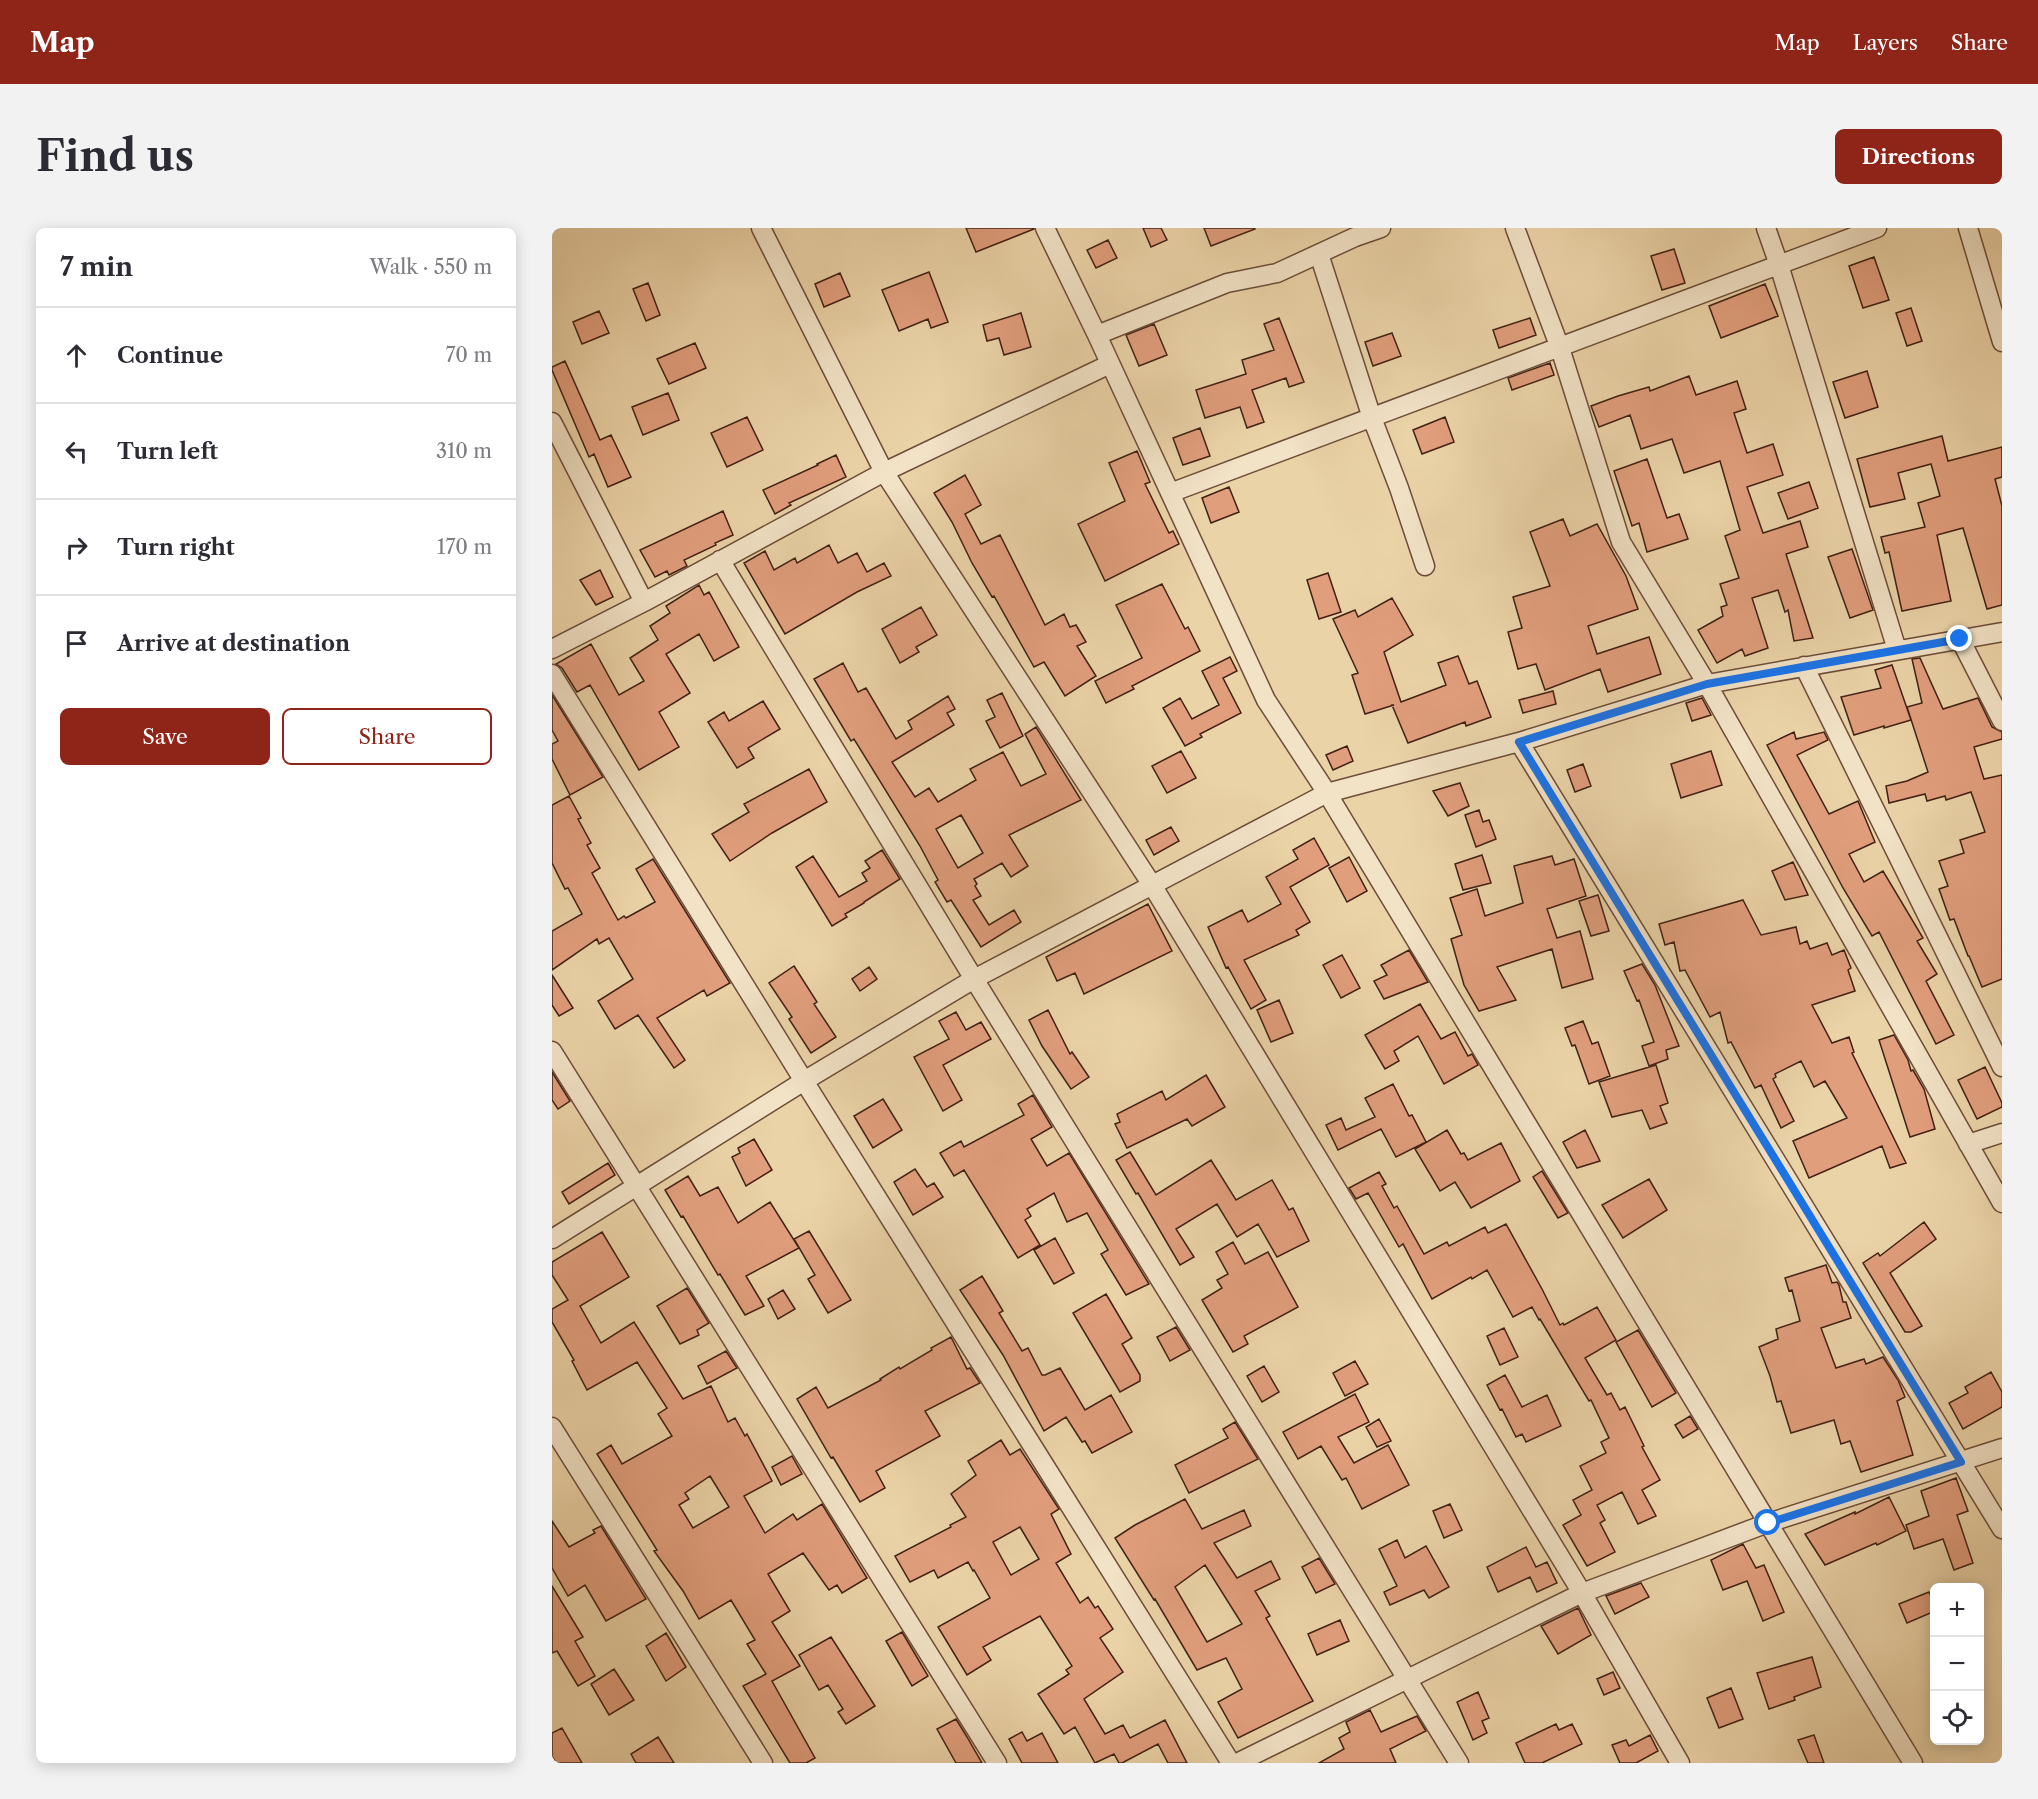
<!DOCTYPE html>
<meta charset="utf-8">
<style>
:root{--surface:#fff;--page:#f2f2f3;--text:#2b2b33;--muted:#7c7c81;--line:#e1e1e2;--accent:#8f2418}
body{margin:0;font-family:"Libre Caslon Text",serif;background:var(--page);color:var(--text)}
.controls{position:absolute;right:18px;bottom:18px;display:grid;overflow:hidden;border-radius:9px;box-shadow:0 3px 15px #0003}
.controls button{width:54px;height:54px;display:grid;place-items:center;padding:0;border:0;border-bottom:2px solid var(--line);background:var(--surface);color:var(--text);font:30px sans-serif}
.stop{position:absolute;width:18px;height:18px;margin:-14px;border:4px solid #1a73e8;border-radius:50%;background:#fff}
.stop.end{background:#1a73e8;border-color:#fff;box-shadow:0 2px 6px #0008}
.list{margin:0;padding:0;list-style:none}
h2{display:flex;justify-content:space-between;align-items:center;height:78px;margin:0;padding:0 24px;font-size:26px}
h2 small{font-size:20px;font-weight:400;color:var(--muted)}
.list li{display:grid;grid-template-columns:39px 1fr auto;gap:18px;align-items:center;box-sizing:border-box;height:96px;padding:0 24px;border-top:2px solid var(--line)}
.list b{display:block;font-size:22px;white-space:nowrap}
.list em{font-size:20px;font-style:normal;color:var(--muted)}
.actions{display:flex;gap:12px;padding:18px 24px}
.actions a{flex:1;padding:14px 0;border:2px solid var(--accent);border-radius:9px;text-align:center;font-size:21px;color:var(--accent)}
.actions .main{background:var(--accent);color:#fff}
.icon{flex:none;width:33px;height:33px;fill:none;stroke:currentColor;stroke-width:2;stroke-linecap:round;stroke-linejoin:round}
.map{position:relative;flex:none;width:1450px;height:1535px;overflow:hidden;border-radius:9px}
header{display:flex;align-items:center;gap:36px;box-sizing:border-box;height:84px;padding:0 30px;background:var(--accent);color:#fff}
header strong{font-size:28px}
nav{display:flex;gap:33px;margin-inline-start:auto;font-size:21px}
.intro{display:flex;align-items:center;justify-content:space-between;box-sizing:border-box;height:144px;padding:0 36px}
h1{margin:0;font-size:42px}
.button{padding:15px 27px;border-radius:9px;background:var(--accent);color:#fff;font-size:21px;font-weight:700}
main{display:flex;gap:36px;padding:0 36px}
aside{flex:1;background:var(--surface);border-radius:9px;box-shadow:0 3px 15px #0003}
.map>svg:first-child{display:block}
.building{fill:#e19e7d;stroke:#412013;stroke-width:1.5;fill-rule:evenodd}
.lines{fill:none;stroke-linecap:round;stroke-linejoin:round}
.street-casing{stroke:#6c4d38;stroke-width:21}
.street{stroke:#f2e2c6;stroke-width:18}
.route{stroke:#1a73e8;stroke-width:8}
</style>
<header>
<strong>Map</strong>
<nav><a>Map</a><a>Layers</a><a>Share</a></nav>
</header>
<div class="intro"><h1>Find us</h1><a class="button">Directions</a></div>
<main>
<aside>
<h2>7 min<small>Walk · 550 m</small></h2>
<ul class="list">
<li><svg class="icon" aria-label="ahead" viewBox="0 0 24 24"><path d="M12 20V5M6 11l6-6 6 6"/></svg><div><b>Continue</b></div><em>70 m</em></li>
<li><svg class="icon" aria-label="left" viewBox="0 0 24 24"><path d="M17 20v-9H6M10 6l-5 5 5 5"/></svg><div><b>Turn left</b></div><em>310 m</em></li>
<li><svg class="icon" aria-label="right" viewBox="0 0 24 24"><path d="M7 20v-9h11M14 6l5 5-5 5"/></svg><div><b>Turn right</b></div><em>170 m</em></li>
<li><svg class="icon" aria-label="arrive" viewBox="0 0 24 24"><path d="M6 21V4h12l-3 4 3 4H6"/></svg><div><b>Arrive at destination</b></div></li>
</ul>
<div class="actions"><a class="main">Save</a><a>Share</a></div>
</aside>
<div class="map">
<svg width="1450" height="1535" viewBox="0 0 1450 1535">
<rect width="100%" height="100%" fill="#ebd3a8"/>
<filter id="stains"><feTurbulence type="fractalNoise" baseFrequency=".00333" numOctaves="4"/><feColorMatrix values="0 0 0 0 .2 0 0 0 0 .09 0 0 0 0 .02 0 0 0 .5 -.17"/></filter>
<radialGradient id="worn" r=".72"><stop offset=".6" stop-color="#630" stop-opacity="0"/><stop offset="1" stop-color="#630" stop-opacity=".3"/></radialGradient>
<path class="building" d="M414 0H482V1L424 24Z
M591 0H609L615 12 599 19Z
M652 0H702L703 1 659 18Z
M556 12 565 30 544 40 535 22Z
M1122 21 1133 55 1110 62 1099 28Z
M1322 29 1337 72 1311 80 1297 38Z
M377 44 396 94 379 100 376 91 347 103 330 62Z
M288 45 298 68 272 79 263 56Z
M96 55 108 87 94 93 81 61Z
M1213 56 1226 88 1169 110 1157 78Z
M1359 80 1370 113 1355 118 1344 85Z
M47 83 57 105 30 116 21 94Z
M469 85 479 119 452 127 447 110 435 113 431 97Z
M727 90 752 154 737 159 734 150 700 162 712 194 695 200 688 179 653 190 644 162 694 146 690 132 722 122 712 96Z
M978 90 984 107 947 120 941 102Z
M602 96 615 127 587 138 574 107Z
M840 105 849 128 821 138 813 114Z
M143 115 154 140 117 156 105 131Z
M13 133 48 212 59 207 79 249 56 259 42 226 37 229 0 142V139Z
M998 135 1002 147 960 162 956 150Z
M1315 143 1326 179 1293 190 1281 154Z
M1137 148 1144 167 1185 153 1194 181 1182 185 1195 225 1221 216 1231 247 1195 259 1211 305 1248 293 1256 319 1234 326 1261 410 1242 413 1236 382 1233 384 1226 362 1200 370 1216 420 1193 428 1190 421 1165 435 1146 402 1171 388 1169 379 1175 377 1168 356 1187 350 1173 308 1188 302 1168 233 1132 245 1120 211 1089 221 1078 187 1047 199 1039 178 1066 168 1097 159 1098 163Z
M116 165 127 192 91 207 80 179Z
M195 189 211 222 175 239 159 205Z
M893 189 902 214 870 226 861 202Z
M648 200 658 228 631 237 621 210Z
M1390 208 1396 233 1450 219V249L1443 251 1450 278V377L1435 381 1411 300 1385 307 1399 373 1350 383 1337 324 1333 325 1329 309 1373 299 1366 275 1388 268 1379 236 1346 245 1353 271 1318 279 1305 231Z
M585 223 598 254 593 256 617 305 621 303 627 316 553 353 526 296 573 273 557 235Z
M284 227 294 249 237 275 239 277 223 286 211 262 266 237 265 236Z
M1095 231 1115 290 1127 286 1136 311 1095 324 1087 295 1080 298 1062 243Z
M413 247 429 277 413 286 429 316 448 307 493 397 512 386 518 399 524 397 534 414 525 418 544 448 513 468 492 434 482 439 442 368 440 369 420 335 400 294 382 265Z
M1257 254 1266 280 1236 291 1226 265Z
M677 259 687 284 659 295 650 270Z
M171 283 181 307 163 315 164 317 132 332 135 338 117 347 115 343 103 349 88 322Z
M1011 291 1018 308 1045 296 1074 348 1086 381 1036 398 1045 426 1097 409 1109 446 1056 464 1048 441 993 462 984 436 966 441 956 404 970 400 961 369 998 358 978 304Z
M277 317 286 335 305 325 315 344 332 335 339 348 305 364 233 406 192 335 213 323 222 342 243 330 245 335Z
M1300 321 1321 382 1298 390 1276 329Z
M48 342 61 369 44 377 28 352Z
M776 345 789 384 767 391 755 352Z
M610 356 633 401 636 399 648 423 580 458 582 461 554 475 543 453 590 430 564 377Z
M147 357 152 367 157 364 187 419 162 433 147 406 114 426 138 465 107 484 127 519 87 542 38 457 25 464 10 440 4 436 39 416 67 467 92 453 78 430 106 412 98 398 118 385 114 378Z
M840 370 861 407 832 424 849 474 894 457 886 435 906 428 917 456 925 453 939 489 914 498 913 494 856 515 840 477H842L813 486 800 447 806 445 781 391 803 382 806 389Z
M369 379 385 407 364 419 367 424 348 435 330 401Z
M678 429 685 443 671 450 689 485 648 506 650 509 633 518 611 480 628 470 640 491 667 477 650 443Z
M1368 430 1391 481 1426 470 1440 499 1450 504V511L1422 519 1432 551 1450 547V751L1430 759 1417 728H1416L1402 691 1398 692 1387 661 1396 658 1387 633 1412 625 1408 612 1433 604 1419 564 1394 572 1393 568 1375 573 1373 566 1337 575 1334 558 1355 553 1376 544 1355 479 1370 475 1360 431Z
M291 435 306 464 314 460 344 511 360 501 356 493 396 468 403 481 395 485 402 497 340 534 363 569 377 560 386 574 424 552 418 541 451 524 469 558 494 546 473 506 484 499 529 572 457 607 476 638 459 649 450 635 422 651 425 656 423 658 429 668 421 672 437 697 462 682 469 694 429 719 399 672 395 674 383 654 386 652 368 618 302 511 299 513 262 451ZM409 587 431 625 406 640 384 601Z
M1340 437 1359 492 1332 500V498L1302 507 1289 469 1329 460 1323 442Z
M1001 463 1004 476 971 485 967 472Z
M450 465 471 508 448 520 434 493 443 489 435 472Z
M0 467 51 549 18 567 0 531V516L6 513 0 502Z
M1150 470 1159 487 1140 493 1134 475Z
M211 473 228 501 196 520 202 530 185 540 156 494 172 484 177 493Z
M1242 504 1244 511 1272 504 1276 512 1245 527 1277 586 1306 573 1323 614 1297 626 1312 654 1331 643 1371 710 1365 713 1385 746 1374 753 1402 807 1384 816 1327 704 1320 708 1291 660 1215 517Z
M795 518 801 533 781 542 774 527Z
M629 523 644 550 615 565 600 538Z
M1159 523 1170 557 1129 570 1119 536Z
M1031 536 1039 558 1023 564 1015 542Z
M257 541 275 574 220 605 178 633 160 606 197 584 192 576Z
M908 555 917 578 896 588 881 563Z
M17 568 29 590 26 591 39 615 35 617 48 640 40 645 66 692 72 688 74 690 103 674 84 641 101 631 178 755 155 768 152 762 105 790 133 832 122 840 86 787 63 801 46 773 81 751 57 710 47 716 45 711 0 742V703L30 686 16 660 13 661 0 635V577Z
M927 582 931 594 937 592 944 611 924 619 913 587Z
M619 599 627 613 602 627 594 612Z
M762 610 777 637 738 659 758 694 744 702 747 707 692 732 714 772 699 781 676 739 674 740 656 699 690 682 696 694 729 676 714 649 746 631 741 622Z
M330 622 348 651 312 674V675L293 686 295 689 280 698 244 639 261 628 287 669 315 653 310 645 318 640 313 633Z
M930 627 939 655 911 662 903 636Z
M1000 628 1003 637 1022 631 1034 668 995 681 1005 710 1028 703 1041 751 1010 760 1000 721 945 739 964 772 927 783 912 757 899 711 910 707 898 670 925 661 933 688 971 675 962 638Z
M797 629 815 663 795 674 777 640Z
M1241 634 1256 667 1233 672 1220 643Z
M1046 667 1057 703 1039 708 1027 673Z
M1191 672 1209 707 1244 699 1248 716 1255 713 1258 721 1275 715 1280 727 1292 722 1299 740 1296 742 1303 763 1260 777 1280 815 1297 809 1302 824 1300 825 1354 935 1338 940 1330 918 1257 950 1241 913 1295 890 1273 853 1262 859 1249 833 1223 846 1224 849 1221 851 1242 893 1229 900 1209 857 1203 860 1179 814 1176 815 1168 784 1158 789 1133 742 1128 743 1122 714 1113 717 1107 696Z
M596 676 620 723 532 766 523 745 505 753 494 729Z
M857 722 876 754 832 771 822 753 835 747 829 737Z
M790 727 808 760 789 770 771 737Z
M1090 736 1103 757 1127 818 1114 822 1116 831 1097 838 1090 818 1102 814 1087 772 1085 773 1072 743Z
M242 738 265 774 262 776 284 809 259 825 237 791 240 789 217 755Z
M317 739 325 751 308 763 300 751Z
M0 747 21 780 7 788 0 777Z
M727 772 741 805 719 814 705 782Z
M868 776 889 811 903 804 916 828 920 826 926 837 892 856 866 808 842 823 847 833 833 841 813 807Z
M496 782 518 826 520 824 537 849 519 861 490 818 477 792Z
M404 784 414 802 429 794 439 811 391 837 410 872 391 883 362 829 397 811 387 793Z
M1031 793 1040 816 1046 814 1058 848 1037 856 1023 817 1020 818 1013 800Z
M1342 807 1356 832 1359 843 1361 842 1372 861 1383 901 1358 909 1327 812Z
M1104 837 1116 875 1108 878 1115 895 1098 901 1090 882 1060 889 1047 854Z
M1433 839 1450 875V879L1425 891 1406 852Z
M0 844 18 873 6 881 0 872Z
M654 847 673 879 640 898 635 891 575 920 563 896 568 894 565 886 610 863 614 872Z
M841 856 857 888 860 887 874 914 844 929 829 901 786 922 774 897 789 890 794 902 823 889 813 870Z
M481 867 500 899 479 911 495 938 517 925 597 1056 574 1067 549 1026 556 1022 535 985 515 994 502 965 475 981 479 988 473 992 488 1017 466 1030 412 942 402 948 388 925 409 913 412 919 472 887 466 876Z
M331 871 350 902 321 920 302 888Z
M895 902 909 926 912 925 916 932 949 915 968 953 919 980 903 954 888 963 863 921Z
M1033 902 1048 933 1025 940 1011 914Z
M202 911 220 942 194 958 180 929 188 925 186 920Z
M578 924 604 967 659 932 684 972 720 952 737 982 741 980 757 1013 725 1029 706 996 685 1009 665 976 624 1001 642 1029 628 1037 586 965 584 966 564 932Z
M56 935 63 947 17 976 10 964Z
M363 941 375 959 382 955 391 969 361 987 342 954Z
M990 943 1016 985 1006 990 981 949Z
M827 944 834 956 830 958 842 980 845 978 872 1026 895 1014 897 1018 933 999 936 1005 954 996 990 1061 1008 1097 1011 1095 1012 1097 1045 1079 1064 1112 1033 1130 1055 1167 1059 1165 1068 1182 1073 1179 1092 1218 1090 1219 1108 1252 1090 1262 1104 1288 1086 1296 1070 1264 1045 1277 1053 1292 1048 1295 1063 1324 1035 1338 1011 1297 1029 1287 1021 1272 1040 1262 1028 1238 1054 1225 1049 1214 1057 1210 1039 1172 1037 1173 988 1091 987 1092 980 1079 961 1089 935 1042 920 1051 919 1049 880 1071 851 1016 847 1019 816 965 804 971 797 960Z
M136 948 148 968 166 959 186 995 218 974 247 1020 194 1048 212 1078 193 1087 168 1046 166 1047 131 988 129 989 113 962Z
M1097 951 1115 982 1071 1010 1050 977Z
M1372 994 1384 1011 1338 1045 1370 1098 1359 1104H1353L1311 1035 1326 1025 1328 1028Z
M257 1003 299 1072 276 1085 256 1051 263 1047 242 1011Z
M50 1004 77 1049 28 1078 49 1115 82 1094 131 1171 159 1158 176 1194 183 1190 193 1208 195 1206 220 1253 192 1268 213 1305 241 1286 245 1292 270 1276 315 1350 290 1365 285 1357 277 1362 251 1325 216 1346 238 1383 220 1394 248 1438 220 1453 263 1530 254 1535H238L191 1458 214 1446 195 1416 203 1412 179 1372 147 1391 131 1363 102 1323 105 1322 45 1226 59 1217 70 1236 120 1208 106 1186 115 1180 85 1134 35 1162 20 1133 22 1132 0 1094V1081L16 1072 0 1047V1034ZM158 1248 177 1279 141 1300 127 1277 137 1271 133 1265Z
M503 1010 522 1045 502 1056 482 1022Z
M681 1014 693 1036 716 1024 746 1079 692 1108 696 1116 681 1124 650 1072 670 1060 665 1052 676 1046 664 1024Z
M1274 1037 1280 1055 1285 1054 1287 1057 1291 1074H1294L1299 1090 1269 1100 1284 1140 1312 1131 1314 1136 1331 1129 1346 1152 1353 1169 1345 1173 1361 1227 1309 1244 1298 1213 1289 1216 1282 1192 1239 1205 1229 1173 1225 1174 1218 1148 1207 1119 1226 1111 1224 1101 1248 1093 1240 1062 1237 1063 1233 1050Z
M430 1048 451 1083 447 1085 470 1123 476 1120 490 1147H493L508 1140 533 1182 559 1167 580 1204 540 1225 533 1213 530 1214 514 1189 492 1203 451 1127 408 1062Z
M135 1060 157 1095 145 1102 147 1107 128 1116 105 1078Z
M231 1062 243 1081 226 1091 216 1071Z
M554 1066 580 1110 570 1116 588 1147V1153L568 1164 521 1085Z
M624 1099 638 1122 618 1133 605 1109Z
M952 1100 966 1129 948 1137 935 1108Z
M1086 1102 1124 1165 1100 1179 1064 1114Z
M399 1109 415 1141 418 1140 428 1155 373 1183 388 1208 324 1243 333 1260 308 1274 281 1229 279 1230 245 1171 264 1159 276 1180 329 1152 328 1151 347 1139 348 1141 380 1122 379 1120Z
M174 1123 185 1140 155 1156 146 1138Z
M803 1133 816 1156 793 1168 781 1145Z
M712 1138 727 1164 710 1174 695 1148Z
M1439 1144 1450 1164V1179L1411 1201 1397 1175 1416 1165 1413 1159Z
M953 1147 970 1179 995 1167 1009 1198 974 1214 970 1206 964 1209 950 1181 948 1182 935 1157Z
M803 1166 817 1194 786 1209 802 1235 836 1217 857 1257 810 1281 794 1250 790 1252 769 1218 746 1231 731 1204Z
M1138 1188 1146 1201 1131 1210 1123 1197Z
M827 1191 839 1213 825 1219 814 1199Z
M683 1194 706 1231 637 1265 623 1237 676 1210 671 1201Z
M449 1212 458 1227 468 1221 507 1281 499 1286 519 1326 504 1335 528 1375 536 1369 543 1380 546 1378 561 1401 548 1410 571 1444 532 1471 553 1506 571 1497 578 1510 613 1492 635 1535H616L606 1516 570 1535H567L562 1526 543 1535 523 1499 512 1506 486 1466 517 1446 514 1442 520 1438 488 1388 431 1419 439 1432 415 1447 386 1399 438 1370 422 1342 421 1343 416 1334 386 1350 382 1342 358 1354 343 1328 399 1299 398 1297 414 1289 399 1266 424 1247 416 1233ZM468 1299 487 1331 459 1347 441 1314Z
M240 1228 250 1246 229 1257 220 1239Z
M1404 1250 1416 1283 1405 1287 1421 1335 1402 1342 1391 1311 1362 1321 1354 1297 1377 1288 1369 1263Z
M1337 1269 1354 1303 1325 1317 1324 1315 1273 1337 1253 1306 1303 1284V1286Z
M633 1271 650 1301 692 1282 699 1298 662 1315 685 1350 719 1333 728 1351 703 1363 718 1388 714 1390 761 1473 686 1510 666 1474 690 1461 674 1430 645 1442 603 1371 602 1372 563 1310 583 1297ZM653 1337 690 1396 655 1414 623 1359Z
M898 1276 910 1302 892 1310 881 1283Z
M0 1293 17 1319 43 1305 41 1302 49 1298 94 1371 54 1393 33 1357 16 1368 0 1340Z
M845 1312 853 1330 874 1318 897 1359 877 1370 872 1362 838 1377 832 1364 845 1358 827 1321Z
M1191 1316 1204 1340 1212 1337 1232 1384 1211 1393 1195 1353 1171 1362 1159 1332Z
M974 1319 984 1339 995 1334 1005 1355 985 1364 978 1349 946 1364 935 1339Z
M767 1330 783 1356 764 1365 750 1339Z
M1089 1355 1097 1369 1063 1386 1054 1368Z
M0 1358 31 1409 23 1413 43 1448 26 1458 5 1423 0 1425Z
M1377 1364 1383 1377V1383L1355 1395 1347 1376Z
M1026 1380 1039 1407 1006 1426 989 1398Z
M788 1392 797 1413 765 1427 756 1406Z
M350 1404 376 1448 360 1458 334 1413Z
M114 1405 134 1439 114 1453 94 1418Z
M279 1409 323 1478 294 1496 286 1484 291 1481 276 1457 267 1462 247 1427Z
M1260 1429 1269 1459 1242 1469 1243 1472 1217 1481 1205 1445Z
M62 1441 82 1472 57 1487 39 1456Z
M1061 1444 1068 1460 1052 1467 1045 1451Z
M1179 1460 1191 1491 1167 1500 1155 1470Z
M926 1464 937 1490 930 1493 935 1505 921 1512 905 1474Z
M818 1482 829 1504 865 1488 874 1503 838 1521 844 1535H767L792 1521 787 1510 798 1504 794 1494Z
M404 1491 415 1509 430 1535H404L385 1501Z
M1004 1496 1007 1502 1020 1496 1030 1516 990 1535H973L964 1515Z
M10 1500 30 1535H4L0 1528V1505Z
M470 1504 475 1513 490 1505 506 1535H470L457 1511Z
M1098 1507 1106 1523 1084 1535H1068L1060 1517 1074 1512 1077 1518Z
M1262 1507 1272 1535H1256L1246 1512Z
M106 1509 122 1535H84L79 1526Z"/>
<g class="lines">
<g class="street-casing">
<path id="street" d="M209 0 332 244 600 657 1030 1365 1128 1535
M493 0 545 107 714 472 775 565 1361 1535
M963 0 1008 120 1069 314 1155 456 1450 975
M1214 0 1227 37 1345 422
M1416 0 1450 114
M767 26 820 190 847 260 873 338
M545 107 675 55 725 45 803 9 829 0
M0 194 92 374
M618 265 1325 0
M168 332 422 751 907 1535
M1408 411 1450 493
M0 421 92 374 332 244 558 136
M1252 438 1450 839
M0 446 252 853 679 1535
M967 514 1450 1301
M0 823 445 1535
M1416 916 1450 905
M0 1011 252 853 422 751 775 565 967 514 1155 456 1450 404
M0 1199 211 1535
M685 1535 1030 1365 1216 1295 1450 1220"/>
</g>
<use href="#street" class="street"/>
</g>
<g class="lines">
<path class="route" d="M1216 1295 1409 1234 967 514 1155 456 1408 411"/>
</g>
<rect width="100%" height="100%" filter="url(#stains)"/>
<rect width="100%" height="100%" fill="url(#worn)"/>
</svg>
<div class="controls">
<button>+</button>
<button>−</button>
<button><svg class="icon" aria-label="locate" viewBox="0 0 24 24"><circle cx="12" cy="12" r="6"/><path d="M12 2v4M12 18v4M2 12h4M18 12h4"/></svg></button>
</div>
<div class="stop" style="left:1216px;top:1295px"></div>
<div class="stop end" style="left:1408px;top:411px"></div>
</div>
</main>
